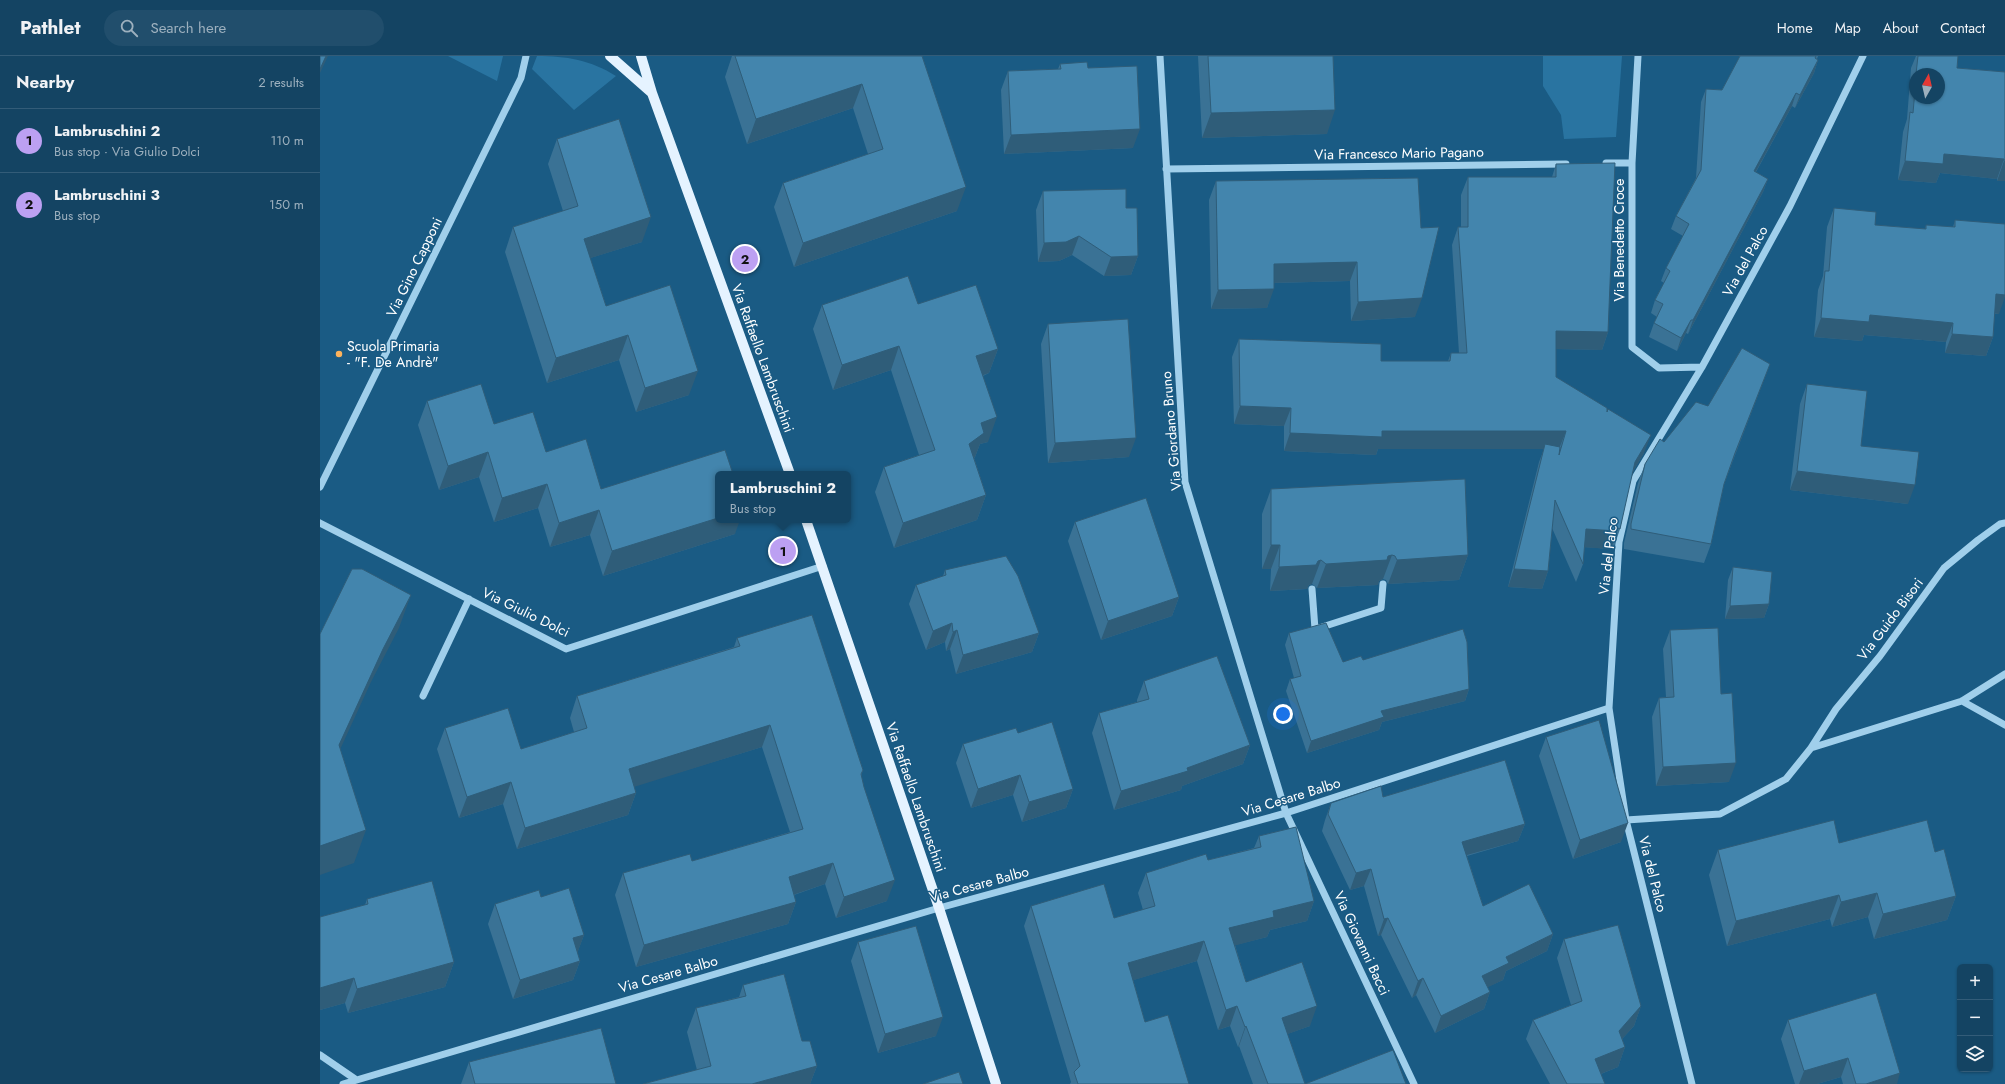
<!DOCTYPE html>
<meta charset="utf-8">
<style>
:root{--surface:#144463;--page:#214e6c;--text:#f1f3f6;--muted:#9db0be;--line:#335c78;--accent:#bca0f2}
body{margin:0;font-family:Jost,sans-serif;background:var(--page);color:var(--text)}
.controls{position:absolute;right:12px;bottom:12px;display:grid;overflow:hidden;border-radius:6px;box-shadow:0 1px 3px #0004}
.controls button{width:36px;height:36px;display:grid;place-items:center;padding:0;border:0;border-bottom:1px solid var(--line);background:var(--surface);color:var(--text);font:20px sans-serif}
.compass{position:absolute;left:1589px;top:12px;width:36px;height:36px;border-radius:50%;background:var(--surface);box-shadow:0 1px 3px #0004;rotate:8deg}
.you{position:absolute;left:963px;top:658px;width:14px;height:14px;margin:-10px;border:3px solid #fff;border-radius:50%;background:#1a73e8;box-shadow:0 0 0 6px #1a73e833}
.badge{display:grid;place-items:center;width:26px;height:26px;border-radius:50%;background:var(--accent);color:#111;font-size:13px;font-weight:700}
.pin{position:absolute;translate:-50% -50%;border:2px solid #fff;box-shadow:0 1px 4px #0006}
.popup{position:absolute;left:395px;top:415px;width:136px;height:52px;box-sizing:border-box;display:grid;place-content:center;border-radius:6px;background:var(--surface);filter:drop-shadow(0 1px 3px #0005);font-size:13px;white-space:nowrap;color:var(--muted)}
.popup b{font-size:15px;color:var(--text)}
.popup::after{content:'';position:absolute;left:50%;top:100%;margin-left:-8px;border:8px solid transparent;border-top-color:var(--surface)}
.list{margin:0;padding:0;list-style:none}
h2{display:flex;justify-content:space-between;align-items:center;height:52px;margin:0;padding:0 16px;font-size:17px}
h2 small{font-size:13px;font-weight:400;color:var(--muted)}
.list li{display:grid;grid-template-columns:26px 1fr auto;gap:12px;align-items:center;box-sizing:border-box;height:64px;padding:0 16px;border-top:1px solid var(--line)}
.list b{display:block;font-size:15px;white-space:nowrap}
.list p{margin:0;font-size:13px;white-space:nowrap;color:var(--muted)}
.list em{font-size:13px;font-style:normal;color:var(--muted)}
.icon{flex:none;width:22px;height:22px;fill:none;stroke:currentColor;stroke-width:2;stroke-linecap:round;stroke-linejoin:round}
.map{position:relative;flex:none;width:1685px;height:1028px;overflow:hidden}
header{display:flex;align-items:center;gap:24px;box-sizing:border-box;height:56px;padding:0 20px;background:var(--surface);border-bottom:1px solid var(--line)}
header strong{font-size:19px}
nav{display:flex;gap:22px;margin-inline-start:auto;font-size:14px}
.search{width:280px;height:36px;background:var(--page);display:flex;align-items:center;gap:10px;box-sizing:border-box;padding:0 14px;border-radius:22px;color:var(--muted);font-size:15px}
main{display:flex}
aside{flex:1;background:var(--surface)}
.map>svg:first-child{display:block}
.green{fill:#2974a1}
.lines{fill:none;stroke-linecap:round;stroke-linejoin:round}
.minor{stroke:#a0cfeb;stroke-width:7}
.major{stroke:#e5f3ff;stroke-width:10}
.wall{fill:#3a7295;fill-rule:evenodd}
.shaded-wall{fill:#2f5d79}
.building{fill:#4385ad;stroke:#2f5d79}
.poi-dot{fill:#fdb35c;stroke:#1a5b84;stroke-width:1.5}
.labels{text-anchor:middle;stroke-width:3;stroke-linejoin:round;paint-order:stroke}
.street-label{font-size:14px;fill:#fff;stroke:#1a5b84}
.poi-label{font-size:14px;fill:#fff;stroke:#1a5b84;text-anchor:start}
</style>
<header>
<strong>Pathlet</strong>
<div class="search"><svg class="icon" aria-label="search" viewBox="0 0 24 24"><circle cx="10" cy="10" r="6"/><path d="M15 15l6 6"/></svg>Search here</div>
<nav><a>Home</a><a>Map</a><a>About</a><a>Contact</a></nav>
</header>
<main>
<aside>
<h2>Nearby<small>2 results</small></h2>
<ul class="list">
<li><span class="badge">1</span><div><b>Lambruschini 2</b><p>Bus stop · Via Giulio Dolci</p></div><em>110 m</em></li>
<li><span class="badge">2</span><div><b>Lambruschini 3</b><p>Bus stop</p></div><em>150 m</em></li>
</ul>
</aside>
<div class="map">
<svg width="1685" height="1028" viewBox="0 0 1685 1028">
<rect width="100%" height="100%" fill="#1a5b84"/>
<path class="green" d="M128 0H183L177 25Z
M217 0C246 0 271 4 296 20L254 54 212 13Z
M1223 0H1302L1296 81 1244 83 1241 59 1223 30Z"/>
<g class="lines">
<path class="minor" d="M840 0 865 426 966 757 1094 1028
M1318 0 1312 107V291L1339 312 1382 311
M1286 107H1312
M846 113 1246 108
M0 431 201 22 206 0
M0 467 246 593 503 510
M992 533 995 573
M999 572 1061 552 1063 528
M103 640 149 543
M1642 645 1685 669
M1491 692 1642 645 1685 618
M1306 764 1400 758 1466 723 1491 692 1516 653 1560 600 1624 512 1658 484 1680 468 1685 467
M0 999 35 1023
M23 1028 619 852 966 757 1289 652
M1372 1028 1306 764 1289 652 1299 486 1313 425 1382 311 1470 150 1543 0"/>
<path class="major" d="M290 0 332 37
M321 0 332 37 470 418
M486 464 619 852 676 1028"/>
</g>
<path class="wall" d="M412 0H602L637 155 474 211 454 151 463 127 548 98 533 52 427 88 405 21Z
M878 0H1013L1007 78 882 82Z
M1420 0H1498L1497 3 1498 4 1494 17 1475 52 1472 50 1436 116 1448 123 1443 136 1368 278 1366 277 1357 295 1329 281 1334 267 1337 261 1331 257 1335 244 1344 227 1341 225 1346 212 1363 180 1351 173 1356 160 1376 122 1381 46 1386 33 1402 34Z
M1596 0H1638L1637 12 1685 16V125H1677V123L1620 117 1616 127 1578 124 1583 76 1587 63 1591 12ZM1595 18H1619L1595 42Z
M740 8 768 12 813 92 684 98 681 34 688 15 738 13Z
M237 83 322 186 270 202 286 250 369 339 316 356 299 304 227 327 185 196 193 171 243 155 228 108Z
M1236 108 1288 276 1282 294 1236 293V321L1287 356 1324 397 1312 417 1300 473 1294 491 1292 490 1291 493 1264 491 1263 508 1256 526 1232 472 1228 515 1222 533 1188 531 1219 406 1224 393H1058L1056 399 964 395V370L914 368 912 301 919 283 1061 305H1128L1131 297H1139L1132 189 1138 171H1141V139L1148 121H1232Z
M1098 122 1095 261 1031 265 1030 225 954 227 947 252 891 253 889 144 896 125Z
M723 135 806 152 818 200 811 219 784 220 752 199 739 205 718 206 716 154Z
M1514 152 1555 169 1605 173 1606 169 1633 171 1635 164 1679 258H1674L1673 281 1666 300 1625 297 1626 286 1544 279 1542 285 1494 281 1498 234 1503 220 1507 171Z
M598 248 678 293 669 317 663 320 668 386 660 388 655 401 654 402 666 439 657 464 574 492 555 436 564 411 599 399 571 314 513 334 493 273 502 249Z
M728 268 809 401 728 407 721 288Z
M1450 308 1412 407 1404 428 1391 488 1384 507 1304 493V487L1318 427 1325 408 1344 386 1388 350Z
M1487 328 1541 390 1588 448 1470 434 1480 348Z
M107 345 174 368 226 396 281 433 415 478 283 520 270 479 230 491 218 452 174 466 159 421 119 434 98 369Z
M951 433 1148 499 1139 524 1068 528 1066 524 1063 523 1059 525 1058 529 997 532 992 528 989 529 987 533 950 535 951 513H942V458Z
M755 466 859 541 852 560 781 584 748 485Z
M1413 511 1449 548 1444 562 1405 563 1408 524Z
M625 514 719 577 712 596 636 618 630 593 626 595 625 586 606 594 589 548 596 529 623 520Z
M1350 574 1401 638 1409 726 1336 730 1332 661 1339 642 1346 641 1343 593Z
M969 577 1023 606 1043 604 1149 633 1145 645 1062 666 1059 674 987 697 966 635 970 623 974 622 965 589Z
M417 582 543 714 541 720 567 845 516 862 505 828 474 839 476 846 468 868 316 911 295 839 303 817 372 805 470 776 442 691 314 730 316 737 308 759 197 793 183 748 139 762 117 693 125 672 201 693 254 676 250 662 257 640 414 591Z
M824 625 930 689 923 708 862 730 861 734 794 754 772 677 779 657 817 646V644Z
M698 677 753 733 746 752 702 766 693 739 651 752 636 707 643 688Z
M1226 681 1301 786 1253 803 1219 700Z
M1063 741 1205 768 1198 785 1147 800 1163 850 1233 878 1227 895 1186 915 1183 924 1167 931 1170 936 1164 953 1115 977 1096 939 1092 942 1061 879 1058 880 1044 830 1030 834 1002 775 1005 764 1011 747Z
M939 780 994 845 987 865 950 874 947 881 915 889 926 926 990 970 967 978 985 1028H1086H933L919 990 918 991 910 970 898 974 877 905 813 924 825 966 869 1028H750L751 1026 704 870 711 850 794 862 823 854 818 837 826 817 888 804 934 792Z
M1519 787 1615 796 1636 840 1627 864 1554 883 1548 861 1512 871 1510 863 1407 890 1389 819 1398 794Z
M221 841 264 879 257 897 260 905 253 924 193 943 168 868 175 848Z
M47 843 134 906 125 931 28 957 25 947 0 954V861L45 849Z
M1244 883 1321 950 1314 970 1302 983 1305 991 1298 1011 1281 1018 1285 1028H1230L1206 983 1213 964 1251 949 1237 902Z
M538 886 616 980 558 997 531 905Z
M423 929 482 985 497 1010 490 1028H323L377 1014 367 976 376 952 419 941Z
M1468 964 1577 1028H1523L1521 1021 1497 1028H1475L1461 983Z
M149 1006 296 1028H141Z"/>
<path class="shaded-wall" d="M6 0H8L0 17V13Z
M1498 4 1494 17 1475 52 1480 39Z
M542 28 533 52 427 88 436 63Z
M1476 37 1472 50 1429 128 1434 115Z
M1015 54 1007 78 882 82 891 57Z
M820 73 813 92 684 98 691 79Z
M1624 98 1684 103 1677 123 1620 117 1616 127 1578 124 1585 105Z
M1684 105 1685 106V125H1677Z
M1448 123 1443 136 1368 278 1373 264Z
M646 131 637 155 474 211 483 187Z
M331 161 322 186 255 207 264 183Z
M759 180 752 199 739 205 718 206 724 187Z
M818 200 811 219 784 220 791 201Z
M1037 206 1030 225 947 227 954 208Z
M954 233 947 252 891 253 898 234Z
M1676 238 1685 239V241L1679 258 1669 257Z
M1102 242 1095 261 1031 265 1038 246Z
M1550 259 1633 267 1626 286 1544 279 1542 285 1494 281 1501 262Z
M1371 264 1366 277 1357 295 1361 282Z
M1236 275 1288 276 1282 294 1230 293Z
M1632 278 1673 281 1666 300 1625 297Z
M308 279 299 304 227 327 236 302Z
M579 290 571 314 513 334 522 309Z
M678 293 669 317 647 325 656 300Z
M1450 308 1443 327 1408 416 1415 397Z
M378 315 369 339 316 356 325 332Z
M920 350 971 352 964 370 914 368Z
M677 361 668 386 660 388 655 401 640 412 649 388 661 367Z
M1062 375H1246L1239 393 1225 388 1224 393H1058L1056 399 964 395 970 377Z
M1331 379 1324 397 1308 424 1315 406Z
M816 382 809 401 728 407 735 387Z
M168 396 159 421 119 434 128 410Z
M1477 415 1595 429 1588 448 1470 434Z
M227 428 218 452 174 466 182 442Z
M666 439 657 464 574 492 583 467Z
M279 454 270 479 230 491 239 467Z
M398 462V464H420L415 478 283 520 292 495Z
M1266 473 1297 475 1291 493 1259 491Z
M951 489H960L951 513H942Z
M1072 499 1063 523 1059 525 1058 529 997 532 1006 508 1068 500Z
M1148 499 1139 524 1068 528 1077 504Z
M1001 504 992 528 989 529 987 533 950 535 959 511Z
M1194 513 1228 515 1222 533 1188 531Z
M91 539 79 572 51 626 7 722 19 689 63 593Z
M859 541 852 560 781 584 788 565Z
M1449 548 1444 562 1405 563 1410 550Z
M632 567 625 586 606 594 613 575Z
M637 574 630 593 626 595 633 576Z
M719 577 712 596 636 618 643 599Z
M1149 633 1145 645 1062 666 1059 674 987 697 991 685 1061 655Z
M450 669 442 691 301 735 309 713Z
M930 689 923 708 862 730 861 734 794 754 801 735 867 712Z
M1416 707 1409 726 1336 730 1343 711Z
M700 719 693 739 651 752 658 733Z
M191 726 183 748 139 762 147 741Z
M753 733 746 752 702 766 709 746Z
M316 737 308 759 197 793 205 772Z
M1308 767 1301 786 1253 803 1260 784Z
M1205 768 1198 785 1136 802 1142 786Z
M46 774 34 807 0 819V790Z
M513 807 505 828 461 843 469 821Z
M1051 813 1044 830 1030 834 1036 817Z
M575 824 567 845 516 862 524 841Z
M1557 837 1548 861 1512 871 1521 846Z
M1519 839 1510 863 1407 890 1416 865Z
M1636 840 1627 864 1554 883 1563 858Z
M994 845 987 865 950 874 947 881 902 893 909 872 953 855Z
M476 846 468 868 316 911 324 889Z
M1068 862 1061 879 1058 880 1064 863Z
M1233 878 1227 895 1186 915 1183 924 1156 937 1162 920 1186 901Z
M264 879 257 898 253 882Z
M884 885 877 905 801 928 808 907Z
M260 905 253 924 193 943 200 924Z
M134 906 125 931 28 957 37 933Z
M34 922 25 947 0 954V932Z
M1103 922 1096 939 1092 942 1098 925Z
M1170 936 1164 953 1115 977 1121 960Z
M917 950 910 970 898 974 906 954Z
M997 950 990 970 954 983 962 962Z
M1321 950 1314 970 1292 994 1299 975Z
M623 961 616 980 558 997 565 978Z
M926 970 919 990 918 991 925 971Z
M1305 991 1298 1011 1268 1023 1275 1003Z
M1528 1002 1521 1021 1497 1028H1479L1484 1015Z
M497 1010 490 1028H432Z
M1580 1017 1577 1028H1546Z"/>
<path class="building" d="M0 0H6L0 13Z
M415 0H602L646 131 483 187 463 127 563 93 542 28 436 63Z
M888 0H1013L1015 54 891 57Z
M1420 0H1496L1495 2 1498 4 1480 39 1476 37 1434 115 1448 123 1373 264H1371L1361 282 1334 267 1343 248 1335 244 1350 215 1346 212 1369 168 1356 160 1381 114 1386 33 1402 34Z
M1598 0H1638L1637 12 1685 16V106L1684 105V103L1624 98 1623 108 1585 105 1590 56 1593 57 1595 34V42H1619V18H1596Z
M767 6 768 12 817 10 820 73 691 79 688 15 741 13 740 8Z
M299 63 331 161 264 183 286 250 350 229 378 315 325 332 308 279 236 302 193 171 258 150 237 83Z
M1295 107 1288 276 1236 275V321L1287 352V356L1288 353 1331 379 1315 406 1300 473 1298 472 1297 475 1266 473 1263 508 1235 444 1228 515 1194 513 1225 388 1240 391 1239 399 1246 375H1062V381L970 377 971 352 920 350 919 283 1061 288V305H1130L1131 297H1147L1138 171H1148V121H1236V108Z
M1098 122 1101 172 1119 171 1102 242 1038 246 1037 206 954 208V233L898 234 896 125Z
M806 133V152H817L818 200 791 201 759 180 746 186 724 187 723 135Z
M1514 152 1556 156 1555 169 1606 173V169L1635 171V164L1685 168V239L1676 238 1673 281 1632 278 1633 267 1550 259 1549 266 1501 262 1505 215H1509Z
M588 220 598 248 656 229 678 293 656 300 677 361 661 367 664 377 649 388 666 439 583 467 564 411 615 394 579 290 522 309 502 249Z
M808 263 816 382 735 387 728 268Z
M1422 292 1450 308 1415 397 1404 428 1391 488 1311 473V468L1325 408 1340 383 1344 386 1376 346 1388 350Z
M161 328 174 368 213 356 226 396 266 383 281 433 405 394 413 418H398V462L292 495 279 454 239 467 227 428 182 442 168 396 128 410 107 345Z
M1487 328 1547 335 1541 390 1599 396 1595 429 1477 415Z
M1145 423 1148 499 1077 504 1075 500 1072 499 1068 500 1067 504 1006 508 1001 504 998 505 996 509 959 511 960 489H951V433Z
M826 442 859 541 788 565 755 466Z
M686 500 698 520 719 577 643 599 637 574 633 576 632 567 613 575 596 529 626 519 625 514Z
M1413 511 1452 516 1449 548 1410 550Z
M32 513H42L91 539 63 593 19 689 46 774 0 790V578Z
M492 559 543 714 541 718 544 731 575 824 524 841 513 807 469 821 476 846 324 889 303 817 370 798 372 805 483 773 450 669 309 713 316 737 205 772 191 726 147 741 125 672 188 652 201 693 267 672 257 640 420 590 417 582Z
M1006 567 1023 606 1041 600 1043 604 1143 573 1147 586 1149 633 1061 655 1064 661 991 685 970 623 981 620 969 577Z
M1398 572 1401 638 1412 637 1416 707 1343 711 1339 642 1354 641 1350 574Z
M897 600 930 689 867 712 868 715 801 735 779 657 829 643 824 625Z
M1279 664 1308 767 1260 784 1226 681Z
M732 666 753 733 709 746 700 719 658 733 643 688 696 672 698 677Z
M1185 704 1205 768 1142 786 1163 850 1209 828 1233 878 1186 901 1189 907 1162 920 1170 936 1121 960 1103 922 1098 925 1068 862 1064 863 1051 813 1036 817 1008 758 1011 747 1061 730 1063 741Z
M1514 764 1519 787 1607 764 1615 796 1624 793 1636 840 1563 858 1557 837 1521 846 1519 839 1416 865 1398 794Z
M976 771 994 845 953 855 954 861 909 872 926 926 982 906 997 950 962 962 985 1028 1073 994 1086 1028H948L926 970 925 971 917 950 906 954 884 885 808 907 825 966 848 959 869 1028H758L754 1016 760 1010 711 850 784 828 794 862 835 850 826 817 886 798 888 804 941 791 939 780Z
M112 825 134 906 37 933 34 922 0 932V861L48 848 47 843Z
M249 832 264 879 253 882 260 905 200 924 175 848 219 834 221 841Z
M1298 869 1321 950 1299 975 1305 991 1275 1003 1285 1028H1247L1213 964 1262 945 1244 883Z
M596 870 623 961 565 978 538 886Z
M464 918 482 985H490L497 1010 432 1028H323L391 1010 376 952 426 940 423 929Z
M1556 937 1580 1017 1546 1028H1536L1528 1002 1484 1015 1468 964Z
M281 972 296 1028H155L149 1006Z
M639 1016 643 1028H603Z"/>
<circle class="poi-dot" cx="19" cy="298" r="4"/>
<g class="labels">
<g class="street-label">
<text transform="translate(1079 97) rotate(-1)" y="5">Via Francesco Mario Pagano</text>
<text transform="translate(1299 184) rotate(-90)" y="5">Via Benedetto Croce</text>
<text transform="translate(1425 205) rotate(-61)" y="5">Via del Palco</text>
<text transform="translate(94 211) rotate(-64)" y="5">Via Gino Capponi</text>
<text transform="translate(443 302) rotate(70)" y="5">Via Raffaello Lambruschini</text>
<text transform="translate(851 375) rotate(-95)" y="5">Via Giordano Bruno</text>
<text transform="translate(1288 500) rotate(-83)" y="5">Via del Palco</text>
<text transform="translate(206 556) rotate(26)" y="5">Via Giulio Dolci</text>
<text transform="translate(1570 563) rotate(-53)" y="5">Via Guido Bisori</text>
<text transform="translate(596 741) rotate(71)" y="5">Via Raffaello Lambruschini</text>
<text transform="translate(971 741) rotate(-17)" y="5">Via Cesare Balbo</text>
<text transform="translate(1333 818) rotate(76)" y="5">Via del Palco</text>
<text transform="translate(659 828) rotate(-15)" y="5">Via Cesare Balbo</text>
<text transform="translate(1042 887) rotate(65)" y="5">Via Giovanni Bacci</text>
<text transform="translate(348 918) rotate(-16)" y="5">Via Cesare Balbo</text>
</g>
<g class="poi-label">
<text x="27" y="295">Scuola Primaria<tspan x="27" dy="16">- "F. De Andrè"</tspan></text>
</g>
</g>
</svg>
<div class="controls">
<button>+</button>
<button>−</button>
<button><svg class="icon" aria-label="layers" viewBox="0 0 24 24"><path d="M12 4l9 5-9 5-9-5zM3 14l9 5 9-5"/></svg></button>
</div>
<svg class="compass" viewBox="-18 -18 36 36"><path d="M0-13l5 13h-10z" fill="#e53935"/><path d="M0 13l5-13h-10z" fill="#9db0be"/></svg>
<div class="you"></div>
<div class="pin badge" style="left:463px;top:495px">1</div>
<div class="popup"><b>Lambruschini 2</b>Bus stop</div>
<div class="pin badge" style="left:425px;top:203px">2</div>
</div>
</main>
